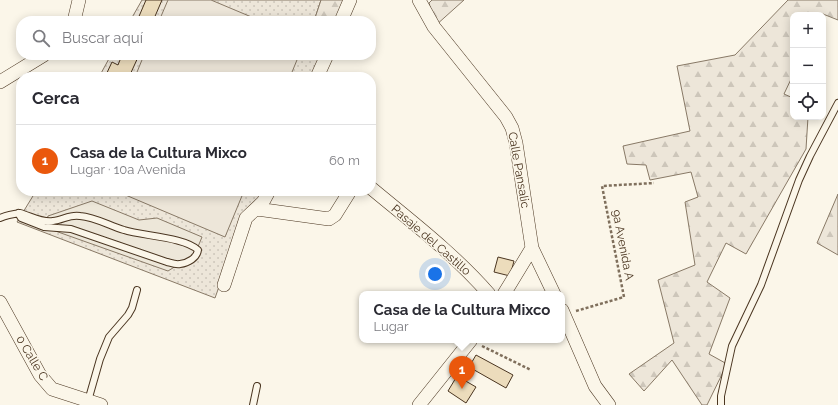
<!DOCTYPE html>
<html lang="es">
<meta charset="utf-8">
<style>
:root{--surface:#fff;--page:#f7f7f7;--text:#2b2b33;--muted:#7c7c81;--line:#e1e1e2;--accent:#ea580c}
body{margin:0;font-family:Raleway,sans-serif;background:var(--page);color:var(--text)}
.controls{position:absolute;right:12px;top:12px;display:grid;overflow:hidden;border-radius:8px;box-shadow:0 2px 10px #0003}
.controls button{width:36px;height:36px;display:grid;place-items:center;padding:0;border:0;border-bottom:1px solid var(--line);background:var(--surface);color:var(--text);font:20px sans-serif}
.you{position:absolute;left:435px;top:274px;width:14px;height:14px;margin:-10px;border:3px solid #fff;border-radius:50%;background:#1a73e8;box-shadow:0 0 0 6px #1a73e833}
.badge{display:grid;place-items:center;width:26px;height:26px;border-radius:50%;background:var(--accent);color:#fff;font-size:13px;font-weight:700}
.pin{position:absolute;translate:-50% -33px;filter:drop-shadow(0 1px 2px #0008)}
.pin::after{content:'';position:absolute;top:21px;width:14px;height:12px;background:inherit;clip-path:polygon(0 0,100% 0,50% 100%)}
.popup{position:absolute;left:359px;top:291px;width:206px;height:52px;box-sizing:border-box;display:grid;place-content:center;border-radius:8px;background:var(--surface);filter:drop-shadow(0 1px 3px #0005);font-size:13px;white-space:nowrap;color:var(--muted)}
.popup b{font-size:15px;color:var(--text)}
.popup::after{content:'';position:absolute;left:50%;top:100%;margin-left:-8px;border:8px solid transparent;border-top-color:var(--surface)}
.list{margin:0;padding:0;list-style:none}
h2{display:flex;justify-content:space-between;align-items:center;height:52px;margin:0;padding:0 16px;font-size:17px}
h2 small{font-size:13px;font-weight:400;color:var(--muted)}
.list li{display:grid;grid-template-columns:26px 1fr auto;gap:12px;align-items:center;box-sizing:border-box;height:72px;padding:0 16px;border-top:1px solid var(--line)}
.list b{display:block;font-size:15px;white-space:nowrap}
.list p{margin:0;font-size:13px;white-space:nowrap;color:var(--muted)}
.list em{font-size:13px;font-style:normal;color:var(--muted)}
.icon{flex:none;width:22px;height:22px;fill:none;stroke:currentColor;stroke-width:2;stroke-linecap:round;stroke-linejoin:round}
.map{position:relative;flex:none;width:838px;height:405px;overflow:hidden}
.search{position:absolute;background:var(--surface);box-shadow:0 2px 10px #0003;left:16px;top:16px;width:360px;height:44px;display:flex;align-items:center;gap:10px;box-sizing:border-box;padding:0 14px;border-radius:16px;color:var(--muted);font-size:15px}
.panel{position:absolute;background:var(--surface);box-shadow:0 2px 10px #0003;left:16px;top:72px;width:360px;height:124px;border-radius:16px}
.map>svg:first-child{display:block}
.grass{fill:url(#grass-dots);stroke:#887966}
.forest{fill:url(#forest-firs);stroke:#887966}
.garden{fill:#ede6d9;stroke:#887966}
.parking{fill:#ede7d9;stroke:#887966}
.building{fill:#ecdcbc;stroke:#4a3520}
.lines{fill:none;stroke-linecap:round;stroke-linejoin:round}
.lane-casing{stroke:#4a3520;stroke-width:8}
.street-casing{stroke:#4a3520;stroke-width:14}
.path{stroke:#7f6f5c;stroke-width:2.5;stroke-dasharray:3 2;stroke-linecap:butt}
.lane{stroke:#fbf6e9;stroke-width:6}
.street{stroke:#fbf6e9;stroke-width:13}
.labels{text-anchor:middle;stroke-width:3;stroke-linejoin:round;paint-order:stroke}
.street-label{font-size:12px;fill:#4a3520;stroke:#fbf6e9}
</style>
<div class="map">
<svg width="838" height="405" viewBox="0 0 838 405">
<defs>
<pattern id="grass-dots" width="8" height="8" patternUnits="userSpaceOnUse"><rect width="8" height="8" fill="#ede6d9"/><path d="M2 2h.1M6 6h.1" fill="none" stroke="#cdc6ba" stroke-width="1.8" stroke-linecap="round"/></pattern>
<pattern id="forest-firs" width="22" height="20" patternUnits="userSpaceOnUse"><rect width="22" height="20" fill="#ede6d9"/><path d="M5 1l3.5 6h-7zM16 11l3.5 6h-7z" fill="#cdc6ba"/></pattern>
</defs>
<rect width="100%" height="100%" fill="#fbf6e9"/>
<path class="grass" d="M142 0H321L314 21H130Z
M111 55H327L318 77H99Z
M36 191H271L242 222 215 298 17 222Z"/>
<path class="forest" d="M321 0H356L344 21H314Z
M432 0H464L435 26 429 3Z
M788 0H838V20L823 14 822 15H793V75L784 94 793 98V117H808L806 149 746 254 726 243 707 282 730 298 709 354 727 364 707 405H702L672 360 644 391 629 374 674 343 658 280 695 265 685 202 698 197 691 172 650 180 646 165 627 164 623 146 690 131 677 66 735 55Z
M838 194V255L817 243Z"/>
<path class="garden" d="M168 0H211L261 21H159Z
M144 55H299L290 77H135Z
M116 191H244L225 237Z"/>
<path class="parking" d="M92 201 139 220 157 218 202 237 195 254 168 271 44 227 48 216Z"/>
<path class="building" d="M146 0H162L153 21H137Z
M122 55H139L129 77H105L112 62 118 65Z
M498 257 514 261 510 276 494 272Z
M476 355 513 375 506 388 469 367Z
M457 376 476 387 466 403 448 391Z"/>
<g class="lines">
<g class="lane-casing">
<path id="lane" d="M0 218C7 215 13 214 20 213 31 216 42 223 53 221 63 220 70 214 80 216 95 217 110 226 124 230 142 236 185 237 198 250 197 258 188 263 180 264 176 265 171 263 167 262L71 229 44 227 21 218 18 213
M88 401 100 359 109 337 128 315 132 308 137 290
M253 405 257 386
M721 405V396L732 346 761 285 799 180 810 156 838 103"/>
</g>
<g class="street-casing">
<path id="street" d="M419 0 434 27 506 117 512 128 516 143 532 248 554 294
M74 21 79 0
M341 21 350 0
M317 77 327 55
M0 82 44 55
M371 188C412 222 454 254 489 294
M257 209 329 219 335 215 350 191
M224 285 246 218 263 202 269 191
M504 294 532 248
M0 302 40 375 52 389 101 405
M562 310 595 386 609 405
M419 405 471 340"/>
</g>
<path class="path" d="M576 311 624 297 602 186 654 183
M482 346 531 370"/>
<use href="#lane" class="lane"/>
<use href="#street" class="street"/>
</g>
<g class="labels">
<g class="street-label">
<text transform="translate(519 170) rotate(80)" y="4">Calle Pansalic</text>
<text transform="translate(431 240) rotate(41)" y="4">Pasaje del Castillo</text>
<text transform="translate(623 245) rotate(79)" y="4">9a Avenida A</text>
<text transform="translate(32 358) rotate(59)" y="4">0 Calle C</text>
</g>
</g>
</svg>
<div class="controls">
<button>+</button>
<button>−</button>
<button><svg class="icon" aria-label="locate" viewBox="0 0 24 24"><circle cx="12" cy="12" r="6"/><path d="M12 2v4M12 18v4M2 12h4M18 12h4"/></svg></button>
</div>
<div class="you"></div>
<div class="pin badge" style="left:462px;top:389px">1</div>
<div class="popup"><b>Casa de la Cultura Mixco</b>Lugar</div>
<div class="search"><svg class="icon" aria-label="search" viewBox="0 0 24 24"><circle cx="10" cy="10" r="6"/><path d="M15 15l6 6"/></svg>Buscar aquí</div>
<section class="panel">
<h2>Cerca<small></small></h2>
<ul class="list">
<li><span class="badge">1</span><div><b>Casa de la Cultura Mixco</b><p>Lugar · 10a Avenida</p></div><em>60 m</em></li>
</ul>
</section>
</div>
